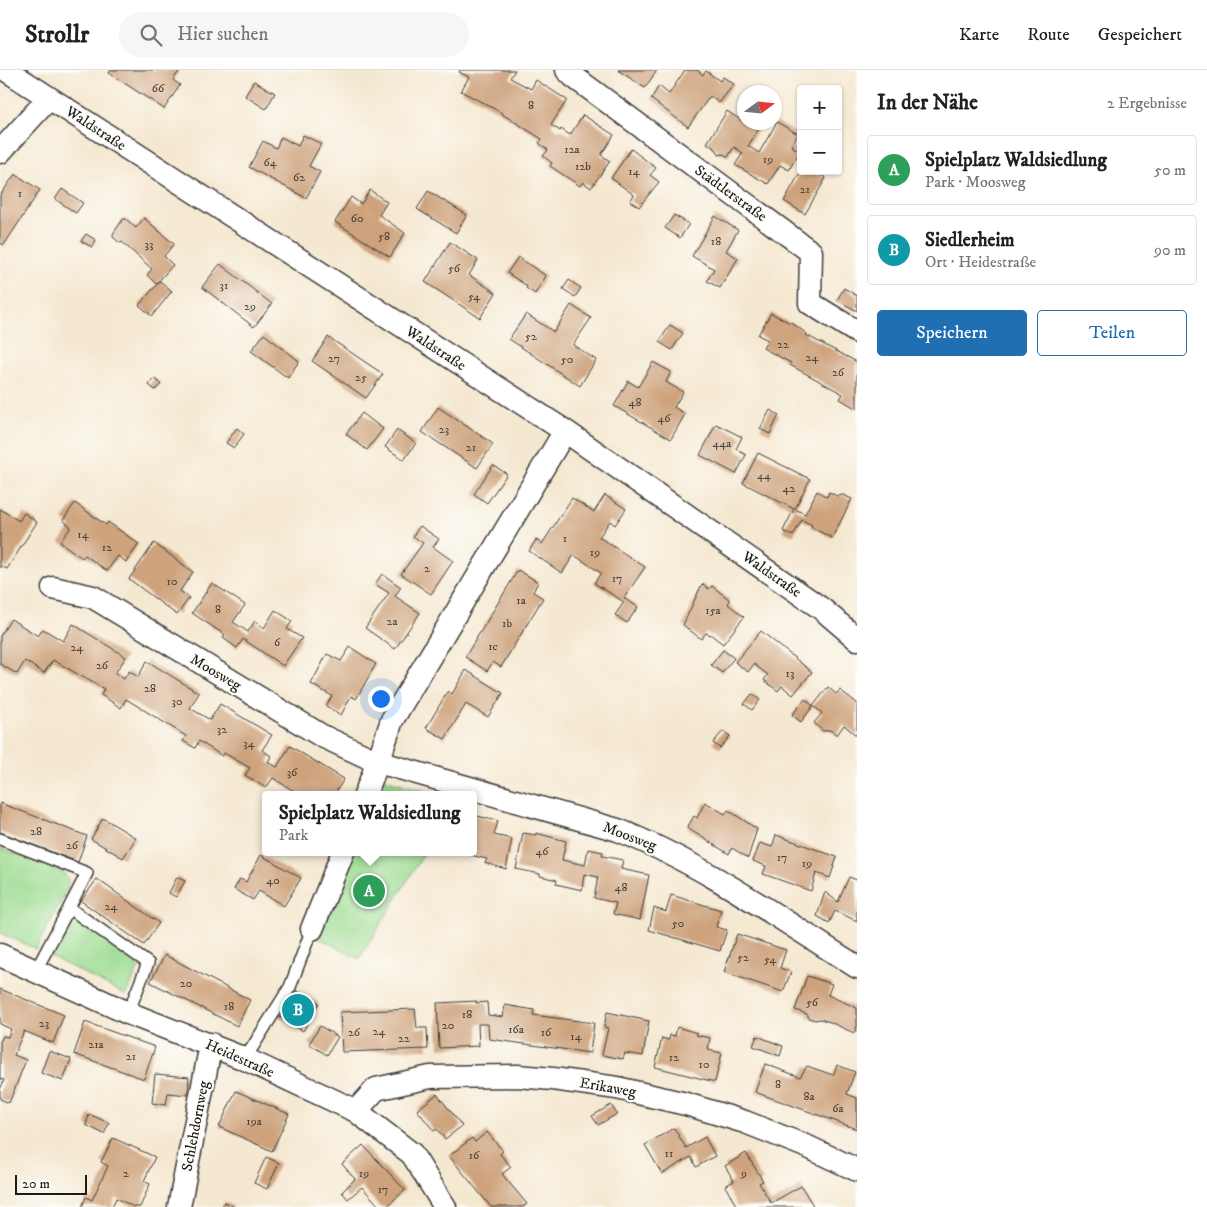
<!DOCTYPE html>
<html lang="de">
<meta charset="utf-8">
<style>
:root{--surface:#fff;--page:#f6f6f6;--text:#202124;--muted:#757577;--line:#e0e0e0;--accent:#1f6fb2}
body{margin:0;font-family:"IM FELL DW Pica",serif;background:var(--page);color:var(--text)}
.controls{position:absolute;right:15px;top:15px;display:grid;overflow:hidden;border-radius:5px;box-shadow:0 1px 4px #0004}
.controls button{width:45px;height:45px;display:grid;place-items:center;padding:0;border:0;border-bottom:1px solid var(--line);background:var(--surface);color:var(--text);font:25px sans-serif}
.compass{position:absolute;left:737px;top:15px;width:45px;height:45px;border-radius:50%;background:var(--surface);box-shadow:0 1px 4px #0004;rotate:75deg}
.scale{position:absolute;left:15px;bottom:12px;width:72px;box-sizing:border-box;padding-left:5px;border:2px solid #1c1c1c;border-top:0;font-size:14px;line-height:18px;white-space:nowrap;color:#1c1c1c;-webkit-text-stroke:4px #fdfcf7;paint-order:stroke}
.you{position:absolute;left:380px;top:628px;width:18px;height:18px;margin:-12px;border:4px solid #fff;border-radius:50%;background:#1a73e8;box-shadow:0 0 0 8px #1a73e833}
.badge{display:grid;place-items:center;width:32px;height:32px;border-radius:50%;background:var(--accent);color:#fff;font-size:16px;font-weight:700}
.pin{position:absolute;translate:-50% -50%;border:2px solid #fff;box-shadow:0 1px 5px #0006}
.popup{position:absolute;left:262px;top:721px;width:215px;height:65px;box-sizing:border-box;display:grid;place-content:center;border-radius:5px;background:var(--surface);filter:drop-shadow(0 1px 4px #0005);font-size:16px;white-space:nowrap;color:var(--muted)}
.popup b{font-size:19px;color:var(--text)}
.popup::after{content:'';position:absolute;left:50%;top:100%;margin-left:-10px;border:10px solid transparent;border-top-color:var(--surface)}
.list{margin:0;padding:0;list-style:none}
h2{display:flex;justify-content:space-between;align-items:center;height:65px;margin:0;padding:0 20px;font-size:21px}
h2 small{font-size:16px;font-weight:400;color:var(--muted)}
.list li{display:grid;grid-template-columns:32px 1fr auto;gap:15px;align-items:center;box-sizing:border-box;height:70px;margin:0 10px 10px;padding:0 10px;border:1px solid var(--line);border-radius:5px}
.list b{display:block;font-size:19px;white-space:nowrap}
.list p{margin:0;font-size:16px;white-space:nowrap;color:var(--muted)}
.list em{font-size:16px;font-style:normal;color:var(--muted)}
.actions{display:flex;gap:10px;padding:15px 20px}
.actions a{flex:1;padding:11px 0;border:1px solid var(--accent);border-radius:5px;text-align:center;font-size:18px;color:var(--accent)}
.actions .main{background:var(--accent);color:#fff}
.icon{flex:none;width:28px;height:28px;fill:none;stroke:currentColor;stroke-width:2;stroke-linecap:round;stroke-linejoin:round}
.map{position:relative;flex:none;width:857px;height:1137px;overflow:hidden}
header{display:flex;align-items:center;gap:30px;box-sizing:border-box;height:70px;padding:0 25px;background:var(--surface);border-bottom:1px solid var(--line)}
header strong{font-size:24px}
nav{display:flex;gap:28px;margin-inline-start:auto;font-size:18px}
.search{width:350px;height:45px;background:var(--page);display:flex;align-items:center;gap:12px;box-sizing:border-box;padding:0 18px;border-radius:28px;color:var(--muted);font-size:19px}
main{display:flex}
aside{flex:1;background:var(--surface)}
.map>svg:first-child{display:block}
.green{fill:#9ddc92;stroke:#5c7c57}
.building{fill:#cda27c}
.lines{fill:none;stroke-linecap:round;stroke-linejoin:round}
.lane-casing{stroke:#3d3b37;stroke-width:14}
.street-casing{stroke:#3d3b37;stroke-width:25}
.lane{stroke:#fff;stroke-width:11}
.street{stroke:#fff;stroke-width:22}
.labels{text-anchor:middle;stroke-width:4.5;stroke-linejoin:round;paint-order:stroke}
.number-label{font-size:12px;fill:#483e34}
.street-label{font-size:15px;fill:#1c1c1c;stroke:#fdfcf7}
</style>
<header>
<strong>Strollr</strong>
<div class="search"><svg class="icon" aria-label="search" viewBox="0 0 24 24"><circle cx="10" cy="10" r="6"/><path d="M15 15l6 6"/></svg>Hier suchen</div>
<nav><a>Karte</a><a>Route</a><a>Gespeichert</a></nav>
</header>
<main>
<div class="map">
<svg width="857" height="1137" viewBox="0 0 857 1137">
<rect width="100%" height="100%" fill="#fdfcf7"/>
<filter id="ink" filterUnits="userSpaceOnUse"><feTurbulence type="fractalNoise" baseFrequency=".02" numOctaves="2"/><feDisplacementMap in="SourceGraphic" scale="10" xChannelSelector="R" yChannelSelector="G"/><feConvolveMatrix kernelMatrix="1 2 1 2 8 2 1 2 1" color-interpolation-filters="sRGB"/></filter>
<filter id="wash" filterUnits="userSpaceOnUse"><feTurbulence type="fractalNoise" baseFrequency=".0096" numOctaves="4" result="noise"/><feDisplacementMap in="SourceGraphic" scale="20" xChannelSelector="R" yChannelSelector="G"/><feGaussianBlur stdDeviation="1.12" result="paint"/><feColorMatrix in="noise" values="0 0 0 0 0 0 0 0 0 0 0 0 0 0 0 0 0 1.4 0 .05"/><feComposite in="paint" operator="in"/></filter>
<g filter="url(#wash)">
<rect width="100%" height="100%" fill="#f5e8d1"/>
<path class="green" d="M381 708 440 725H374Z
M0 778 64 803 68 810V818L36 879 0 863Z
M352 782H425L359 889 319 868Z
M71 850H80L134 887 138 899 126 925 48 885 64 854Z"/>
<g id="blocks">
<path class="building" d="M111 0H180L173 10 180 15 164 39 109 3Z
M460 0H515L510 8 531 19 536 10 567 30 551 55 560 61 561 59 570 65 583 45 614 65 601 85 610 91 591 118 583 112 580 116 550 96 552 93 543 86 548 80 539 73 542 69 502 44V43L461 21 469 7 459 2Z
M618 0H657L645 18Z
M685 0H697L703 5 706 1 720 11 723 7 734 14 719 33 710 26 688 57 651 29 659 16 669 24Z
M254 11 275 23 266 39 245 26Z
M727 41 747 54 748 52H752L760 57 748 76 759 83 777 52 798 64 791 76 800 81 789 100 780 95 768 114 735 95 743 83 734 77 728 87 723 84 719 85 717 80 707 73Z
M303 65 321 74 309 96 320 102 306 128 249 97 263 71 276 78 281 67 298 76Z
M631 79 656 98 650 105 659 112 639 137 630 131 634 125 611 108Z
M801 101H815L826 108 805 144 784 131Z
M15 104 40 120 4 175 0 173V126Z
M62 119 83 133 76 143 55 129Z
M370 120 387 132 379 145 405 163 390 187 335 152 351 127 361 134Z
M428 121 467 145 456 163 417 139Z
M674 145 689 154 680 168 665 158Z
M715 146 738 160 726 181 738 188 720 218 707 211 714 199 692 186Z
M144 148 174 174 164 186 173 195 156 214 147 205 152 199 122 172 120 173 113 167V164L123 149H126L136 158Z
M86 164 96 170 92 177 81 171Z
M450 172 478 190 469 205 496 223 480 248 425 212Z
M518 187 546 206 535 224 526 218 527 216 507 203Z
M220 194 272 234 254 257 202 217Z
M569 210 581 218 575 227 563 219Z
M160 211 172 221 152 246 139 235Z
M844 218 857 226V241L837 230Z
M571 235 591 248 573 275 596 290 580 316 509 269 526 244 554 262Z
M771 243 790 253 791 252 807 264 806 265 857 292V339L840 329 843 324 790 295 791 293 763 278 768 270 758 265Z
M670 255 683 263 672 280 659 272Z
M264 264 299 291 288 308 251 281Z
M328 267 383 304 366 328 312 291Z
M653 292 671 302 666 312 683 322 674 337 685 344 671 369 614 336 628 311 638 317Z
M154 308 161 314 155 320 149 315Z
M438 337 493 374 477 398 422 362Z
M770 340 779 345 770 364 760 359Z
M362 343 383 359 367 380 346 364Z
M716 354 742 367 736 379 746 385 736 404 700 385Z
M237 358 244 364 234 378 226 373Z
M397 360 416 373 404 390 385 377Z
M758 383 810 409 795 439 805 444 817 421 827 427 829 422 837 426 843 425 852 429 832 468 811 457 812 455 802 450 793 466 783 461 794 439 743 413Z
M493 395 507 404 487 433 474 424Z
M605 425 626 439 615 455 610 451 599 467 645 497 624 528 638 537 627 553 615 545 624 532 594 513 601 503 574 485 562 503 529 481 536 470 542 474 572 428 594 442Z
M75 433 106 455 108 452 139 474 126 492 118 486 107 501 85 485 82 488 60 472 71 457 63 450Z
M0 439 19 451 24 443 37 452 7 499 1 496 0 498Z
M420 456 439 469 433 477 453 491 431 524 401 504 423 473 413 466Z
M154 473 193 502 180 521 189 528 177 545 129 509Z
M518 500 538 512 533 522 543 528 501 597 493 592 487 601 465 587Z
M382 504 401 517 395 526 420 543 395 579 365 558 389 523 375 514Z
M212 513 245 535 233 552 248 562 255 551 264 558 275 540 292 551 287 559 302 568 283 596 243 569 237 578 223 568 225 565 192 543Z
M703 514 709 519 712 516 730 530 728 534 744 547 723 574 710 564V565L706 563 701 569 683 555 701 516Z
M11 549 38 566 43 559 63 571 73 554 126 587 115 603 124 609 129 601 138 607 147 591 199 623 190 638 210 650 220 634 272 665 262 680 271 686 268 692 277 697 290 676 344 709 334 725H296L297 723 273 708 266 718 245 705 250 698 224 683 222 686 199 671 195 678 183 671 186 666 126 629 121 638 101 625 104 619 53 590 44 603 25 591 17 604 0 594V566Z
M761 561 812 602 793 625 782 616 778 621 764 610 768 605 754 594 748 602 735 592Z
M350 577 376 594 356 629 351 626 341 645 326 636 332 626 311 614 327 584 341 591Z
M723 580 734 588 722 603 711 595Z
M466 600 503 623 488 647 466 634 445 669 426 658 448 621 452 624Z
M828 617 836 624 840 620 857 633V666L844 655 837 665 830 660 823 661 814 653 822 643 813 636 801 652 792 645 805 629 813 636Z
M752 624 760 630 752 640 744 634Z
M723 661 730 666 720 678 713 673Z
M705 732 725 744 728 740 757 759 748 788 732 778 729 784 687 758 694 746 697 748Z
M0 733 87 766 78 792 0 762Z
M473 745 498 751 494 765 512 769 506 799 485 793 487 789 462 783 473 782Z
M103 748 136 768 123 788 91 769Z
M523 763 536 765V763L566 771 562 790 585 795 588 779 603 782 602 786 623 790 621 799 649 805 640 850 613 844 616 833 594 828 598 807 584 804 582 820 556 814 557 810 540 806V804L516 799Z
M776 765 837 787 830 808 816 803 811 821 763 804 766 796 753 791 760 773 772 777Z
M261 785 301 808 284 836 259 821 253 830 234 819 240 809 246 812Z
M177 807 185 811 176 827 169 823Z
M849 807 857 810V851L835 841 829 853 817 846 825 822 838 832Z
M97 809 159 853 144 875 81 831Z
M671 825 721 840 716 857 727 860 720 881 649 860 654 838 666 842Z
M737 864 786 880 780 898 791 902 783 922 724 902Z
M165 885 250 930 237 956 150 912Z
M807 906 832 914 828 925 857 938V956L854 963 830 952 820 949 815 950 809 948 807 944 795 940Z
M0 919 64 945 53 973 24 961 14 985 26 990 9 1033 0 1029V1020L4 1010 0 1009V972L3 966 8 967 11 959 0 954Z
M293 919 319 933 303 961 278 946Z
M477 931 476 933 487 932 488 945 503 947 505 935 534 940 533 945 594 953 590 983 489 969 488 954H478L479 976 439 978 437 933Z
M415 939 417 958H427L428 979 342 982 340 942Z
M607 942 649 951 643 986 625 983 623 989 602 985 608 958 604 957Z
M85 952 155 977 144 1009 74 984Z
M320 956 338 967 327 985 309 974Z
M677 957 697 963 696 965 710 968 708 980 722 983 715 1012 655 997 662 968 669 970 670 965 675 966Z
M757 966 783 976 780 986 753 976Z
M49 981 71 989 63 1011 41 1003Z
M765 994 800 1007 807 996 833 1005 837 995 855 1002 847 1024 857 1028V1059L755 1022Z
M155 1004 189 1007 188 1025 168 1023 166 1035 152 1033Z
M236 1021 289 1044 272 1081 219 1057Z
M437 1024 462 1056 445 1069 437 1059 434 1061 417 1040Z
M611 1035 617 1044 598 1055 592 1046Z
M89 1044 109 1053 104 1064 86 1055Z
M674 1058 686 1078 705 1067 715 1086 696 1097 691 1087 662 1104 645 1075Z
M487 1062 503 1081 500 1084 511 1097 502 1104 527 1134 523 1137H491L449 1086 472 1068 475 1072Z
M113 1068 155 1087 144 1111 150 1114 140 1137H134L116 1128 112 1137H82L86 1127 92 1130 108 1096 101 1092Z
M363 1075 405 1120 386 1137H380L362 1117 348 1129 342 1122 355 1109 342 1094Z
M746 1083 763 1111 759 1113 771 1133 801 1116 814 1137H737L725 1116 734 1111 725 1096Z
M266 1087 279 1093 267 1119 254 1113Z
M224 1132 235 1137H222Z"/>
</g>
</g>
<g filter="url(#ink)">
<use href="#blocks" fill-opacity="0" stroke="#3d3b37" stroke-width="1"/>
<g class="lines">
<g class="lane-casing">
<path id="lane" d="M0 769 87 803 69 838 148 893 128 943
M35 902 69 838
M245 989 290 917 312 859"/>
</g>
<g class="street-casing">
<path id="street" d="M6 0 565 361 822 539 857 569
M567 0 574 7 811 182 810 233 857 262
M0 82 49 28
M53 518 93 527 322 666 378 692 618 760C703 794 779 848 857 897
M365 725 378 692 392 650 565 361
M312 859 343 782
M0 885 128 943 245 989 356 1041 412 1084 445 1137
M356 1041 376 1019 430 1007 517 1006 553 1009 617 1018 686 1034 745 1052 808 1077 857 1100
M179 1137 211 974"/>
</g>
<use href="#lane" class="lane"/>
<use href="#street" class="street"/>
</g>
</g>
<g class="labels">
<g class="number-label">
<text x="158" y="22">66</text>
<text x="531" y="39">8</text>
<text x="572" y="83">12a</text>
<text x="768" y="93">19</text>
<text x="270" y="96">64</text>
<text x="583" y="100">12b</text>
<text x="634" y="105">14</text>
<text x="299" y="111">62</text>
<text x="805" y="123">21</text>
<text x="20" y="127">1</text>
<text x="357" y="152">60</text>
<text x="384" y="170">58</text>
<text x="716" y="175">18</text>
<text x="149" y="178">33</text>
<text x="454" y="202">56</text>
<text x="224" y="219">31</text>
<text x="474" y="230">54</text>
<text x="250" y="240">29</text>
<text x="531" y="270">52</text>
<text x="783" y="278">22</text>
<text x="812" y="291">24</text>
<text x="334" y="292">27</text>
<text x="567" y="293">50</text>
<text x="838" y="306">26</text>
<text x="361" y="311">25</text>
<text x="635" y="336">48</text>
<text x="664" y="352">46</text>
<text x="444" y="363">23</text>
<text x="722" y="377">44a</text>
<text x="471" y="381">21</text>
<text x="764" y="409">44</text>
<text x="789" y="422">42</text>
<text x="83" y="468">14</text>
<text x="565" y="472">1</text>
<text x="107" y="481">12</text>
<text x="595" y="486">19</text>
<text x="427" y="502">2</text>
<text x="617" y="512">17</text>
<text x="172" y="515">10</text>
<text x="521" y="534">1a</text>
<text x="218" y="543">8</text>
<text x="713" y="544">15a</text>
<text x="392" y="555">2a</text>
<text x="507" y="557">1b</text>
<text x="277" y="576">6</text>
<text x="493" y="580">1c</text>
<text x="77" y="581">24</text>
<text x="102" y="599">26</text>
<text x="790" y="607">13</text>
<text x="150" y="622">28</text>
<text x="177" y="635">30</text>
<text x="222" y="663">32</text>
<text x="249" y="677">34</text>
<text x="292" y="706">36</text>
<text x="36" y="765">28</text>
<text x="72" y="779">26</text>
<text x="542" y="785">46</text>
<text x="782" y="791">17</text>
<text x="807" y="797">19</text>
<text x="273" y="814">40</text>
<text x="621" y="821">48</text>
<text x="111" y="840">24</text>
<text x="678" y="857">50</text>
<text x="743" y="891">52</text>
<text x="770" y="893">54</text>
<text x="186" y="917">20</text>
<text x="812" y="936">56</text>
<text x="229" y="940">18</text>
<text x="467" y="948">18</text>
<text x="44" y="957">23</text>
<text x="448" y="959">20</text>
<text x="516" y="963">16a</text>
<text x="379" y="965">24</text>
<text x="354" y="966">26</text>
<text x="546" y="966">16</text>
<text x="576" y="970">14</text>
<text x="404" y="972">22</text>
<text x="96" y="978">21a</text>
<text x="131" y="990">21</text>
<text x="674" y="991">12</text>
<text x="704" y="998">10</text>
<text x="778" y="1018">8</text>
<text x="809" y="1030">8a</text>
<text x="838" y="1042">6a</text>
<text x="254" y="1055">19a</text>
<text x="669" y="1087">11</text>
<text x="474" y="1089">16</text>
<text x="126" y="1107">2</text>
<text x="364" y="1107">19</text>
<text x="744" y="1107">9</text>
<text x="383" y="1123">17</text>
</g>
<g class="street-label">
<text transform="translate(96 58) rotate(33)" y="5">Waldstraße</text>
<text transform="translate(731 123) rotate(36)" y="5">Städtlerstraße</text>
<text transform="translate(436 278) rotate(33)" y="5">Waldstraße</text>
<text transform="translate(772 504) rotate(35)" y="5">Waldstraße</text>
<text transform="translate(216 602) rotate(31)" y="5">Moosweg</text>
<text transform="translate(630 766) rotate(21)" y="5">Moosweg</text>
<text transform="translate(240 988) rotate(24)" y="5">Heidestraße</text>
<text transform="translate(608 1017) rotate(10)" y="5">Erikaweg</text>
<text transform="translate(195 1056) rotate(-79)" y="5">Schlehdornweg</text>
</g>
</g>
</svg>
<div class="controls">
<button>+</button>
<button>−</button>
</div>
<svg class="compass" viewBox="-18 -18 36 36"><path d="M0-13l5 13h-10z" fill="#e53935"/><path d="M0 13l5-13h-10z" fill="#757577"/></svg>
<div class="scale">20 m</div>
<div class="you"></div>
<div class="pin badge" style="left:369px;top:821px;background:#2e9e5b">A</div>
<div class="popup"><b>Spielplatz Waldsiedlung</b>Park</div>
<div class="pin badge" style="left:298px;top:940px;background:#0f9aa8">B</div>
</div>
<aside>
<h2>In der Nähe<small>2 Ergebnisse</small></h2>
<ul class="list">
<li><span class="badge" style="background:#2e9e5b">A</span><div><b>Spielplatz Waldsiedlung</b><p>Park · Moosweg</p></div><em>50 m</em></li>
<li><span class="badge" style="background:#0f9aa8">B</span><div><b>Siedlerheim</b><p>Ort · Heidestraße</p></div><em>90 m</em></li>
</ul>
<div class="actions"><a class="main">Speichern</a><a>Teilen</a></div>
</aside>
</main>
